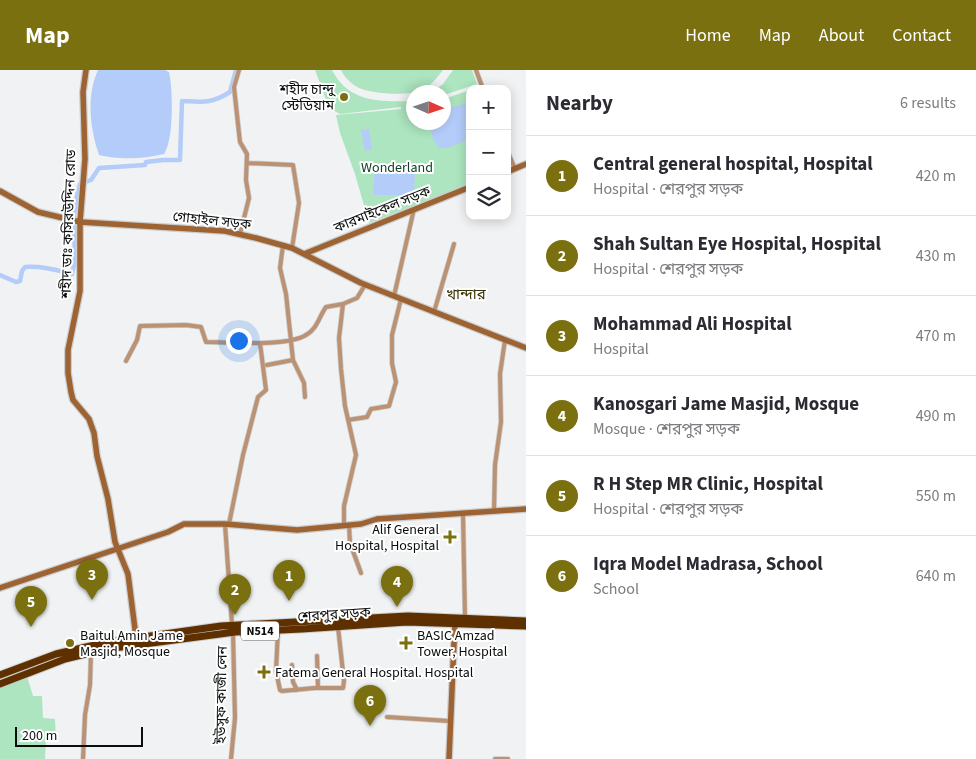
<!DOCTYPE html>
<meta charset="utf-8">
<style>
:root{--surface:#fff;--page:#f2f2f3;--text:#2b2b33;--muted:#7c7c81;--line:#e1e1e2;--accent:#7a7010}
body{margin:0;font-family:"Source Sans 3","Noto Sans Bengali",sans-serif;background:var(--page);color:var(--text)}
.controls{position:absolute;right:15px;top:15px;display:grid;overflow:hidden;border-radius:10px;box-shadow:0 2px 12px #0003}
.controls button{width:45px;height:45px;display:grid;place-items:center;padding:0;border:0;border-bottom:1px solid var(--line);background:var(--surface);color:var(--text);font:25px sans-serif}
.compass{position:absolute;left:406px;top:15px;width:45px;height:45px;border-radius:50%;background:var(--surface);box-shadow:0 2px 12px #0003;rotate:93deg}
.scale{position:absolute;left:15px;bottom:12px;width:128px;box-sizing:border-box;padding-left:5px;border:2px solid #0b0c0c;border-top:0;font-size:14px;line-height:18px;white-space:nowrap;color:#0b0c0c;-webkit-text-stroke:4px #fff;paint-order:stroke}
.you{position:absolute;left:238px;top:270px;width:18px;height:18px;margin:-12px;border:4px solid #fff;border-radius:50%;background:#1a73e8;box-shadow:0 0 0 8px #1a73e833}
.badge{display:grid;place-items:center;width:32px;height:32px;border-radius:50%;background:var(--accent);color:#fff;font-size:16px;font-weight:700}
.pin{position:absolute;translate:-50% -41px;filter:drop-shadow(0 1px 2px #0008)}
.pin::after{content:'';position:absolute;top:26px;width:18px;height:15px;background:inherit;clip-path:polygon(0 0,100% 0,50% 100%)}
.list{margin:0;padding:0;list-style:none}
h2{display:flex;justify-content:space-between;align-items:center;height:65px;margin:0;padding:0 20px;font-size:21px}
h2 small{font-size:16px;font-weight:400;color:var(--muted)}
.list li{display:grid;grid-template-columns:32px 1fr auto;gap:15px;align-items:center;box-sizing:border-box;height:80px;padding:0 20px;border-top:1px solid var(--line)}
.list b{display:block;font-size:19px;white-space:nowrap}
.list p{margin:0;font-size:16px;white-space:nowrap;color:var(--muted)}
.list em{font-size:16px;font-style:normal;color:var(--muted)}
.icon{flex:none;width:28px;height:28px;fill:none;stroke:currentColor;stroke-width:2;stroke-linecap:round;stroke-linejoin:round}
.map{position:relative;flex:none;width:526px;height:689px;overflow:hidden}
header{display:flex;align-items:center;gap:30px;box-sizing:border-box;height:70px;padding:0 25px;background:var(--accent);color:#fff}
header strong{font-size:24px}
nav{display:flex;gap:28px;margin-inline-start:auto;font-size:18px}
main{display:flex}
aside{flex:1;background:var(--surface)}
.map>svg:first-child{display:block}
.green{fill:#ace5bf}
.water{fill:#b4ccf9}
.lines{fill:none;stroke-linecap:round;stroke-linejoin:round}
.canal{stroke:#b4ccf9;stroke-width:4.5}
.street-casing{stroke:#cccdce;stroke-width:5.5}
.secondary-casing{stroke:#cccdce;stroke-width:8}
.highway-casing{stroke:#cccdce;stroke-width:9}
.street{stroke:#bb9273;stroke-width:4}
.secondary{stroke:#9d6332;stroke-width:5.5}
.highway{stroke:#5e3000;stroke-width:7}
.poi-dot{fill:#7a7010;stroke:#fff;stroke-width:2}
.labels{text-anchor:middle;stroke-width:4;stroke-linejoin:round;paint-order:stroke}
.shield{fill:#fff;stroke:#545555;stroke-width:1}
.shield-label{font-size:12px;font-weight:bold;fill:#0b0c0c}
.poi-label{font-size:14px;fill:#0b0c0c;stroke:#fff;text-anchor:start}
.park-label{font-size:14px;fill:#104126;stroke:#fff}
.street-label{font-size:14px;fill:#0b0c0c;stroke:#fff}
.neighbourhood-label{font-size:15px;fill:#363105;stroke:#fff}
</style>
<header>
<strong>Map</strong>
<nav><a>Home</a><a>Map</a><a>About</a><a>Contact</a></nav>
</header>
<main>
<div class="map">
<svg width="526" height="689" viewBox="0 0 526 689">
<rect width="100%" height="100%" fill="#f1f2f3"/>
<path class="green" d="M315 0H332C349 33 381 32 413 31V52H443L444 29 470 20V114L369 153 355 104 340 63 336 45 401 39V37L340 44 329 38Z
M341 0H443C437 8 430 17 420 21 406 26 370 24 357 17 351 13 344 7 341 0Z
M453 0H472L477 14 444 25 443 22H433L443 14Z
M27 606 33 626H42L43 648 55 649 56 669 46 670 45 689H0V617Z"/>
<path class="water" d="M98 0H165L169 2C173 19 174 69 164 84 143 89 120 90 99 85 90 58 86 27 98 0Z
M470 32V69L447 78H439L434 71 428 53 443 52 444 40Z
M369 59 372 80 365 81 361 60Z
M375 96 415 97 414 125H373Z"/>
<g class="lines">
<path class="canal" d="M0 205 16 212 20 211 22 201 25 197C42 196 56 200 72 204 77 187 74 170 74 153 74 140 76 127 80 114L91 110 99 98 145 95 146 92 163 90H180L182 31C204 32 211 34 230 22L236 0"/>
<g class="street-casing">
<path id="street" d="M239 0 234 17 237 45 240 72 247 84 246 110 249 128 240 164
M476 0 483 19
M507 80 515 99
M247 93 293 95 299 133 292 178
M283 175 280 198 286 224 293 290 304 313 305 327
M394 226 414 139
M434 242 454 174
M126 291 137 270 140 256 186 255 201 257 206 272C230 272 287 277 306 265 317 259 319 247 326 237L343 234
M267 295 293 290
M348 350 367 347 371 339 389 336 396 312 392 293V265L401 229
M494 442 495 395 501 352 500 304 505 270
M463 443 465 548
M225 454 232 555
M229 454 243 385 258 327 266 320 260 273
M349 455 350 473 361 503
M344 456V436L356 385 345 336 341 299 339 268 343 234 357 228 365 215
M278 560 276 601 280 620 282 621 315 618H343L344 611 338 557
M317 586 318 618
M292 595 293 612 297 620
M387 647 449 651
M83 689 85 645 90 615 91 582
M231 689 235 648 233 562
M495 689H508"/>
</g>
<g class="secondary-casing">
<path id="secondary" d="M86 0 83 22 85 89 80 152V221L68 280V303L71 322 73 330 89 349 94 363 97 386 108 429 115 472 128 504 136 567
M507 102 526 94
M0 121 38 142 80 152 225 161 256 168 292 178 361 213 526 278
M304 184 470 117
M0 518 168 462 184 454H225L297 460 361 454 377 449 526 439
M449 689 455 550"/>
</g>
<g class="highway-casing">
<path id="highway" d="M0 605 56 584 108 572 221 556 408 546 526 551
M0 614 65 589 106 579 235 562 302 559 407 552 526 556"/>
</g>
<use href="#street" class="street"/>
<use href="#secondary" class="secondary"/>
<use href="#highway" class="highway"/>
</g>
<g class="poi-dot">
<circle cx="344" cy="27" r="5"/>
<path d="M447.5 459.5h5v5h5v5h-5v5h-5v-5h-5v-5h5z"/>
<circle cx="70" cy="573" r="5"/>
<path d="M403.5 565.5h5v5h5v5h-5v5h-5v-5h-5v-5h5z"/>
<path d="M261.5 594.5h5v5h5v5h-5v5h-5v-5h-5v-5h5z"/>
</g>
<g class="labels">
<rect class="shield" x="241" y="551.5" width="38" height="19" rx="4"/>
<g class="shield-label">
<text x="260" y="565">N514</text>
</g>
<g class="poi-label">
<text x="334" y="24" text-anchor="end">শহীদ চান্দু<tspan x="334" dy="16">স্টেডিয়াম</tspan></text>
<text x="439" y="464" text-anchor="end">Alif General<tspan x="439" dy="16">Hospital, Hospital</tspan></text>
<text x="80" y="570">Baitul Amin Jame<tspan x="80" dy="16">Masjid, Mosque</tspan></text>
<text x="417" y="570">BASIC Amzad<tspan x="417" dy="16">Tower, Hospital</tspan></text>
<text x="275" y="607">Fatema General Hospital. Hospital</text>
</g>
<g class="park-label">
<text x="397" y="102">Wonderland</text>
</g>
<g class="street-label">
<text transform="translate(382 139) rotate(-22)" y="5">কারমাইকেল সড়ক</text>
<text transform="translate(212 150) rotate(6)" y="5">গোহাইল সড়ক</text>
<text transform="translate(68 154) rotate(-88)" y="5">শহীদ ডাঃ কসিরউদ্দিন রোড</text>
<text transform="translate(334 544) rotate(-4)" y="5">শেরপুর সড়ক</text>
<text transform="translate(221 625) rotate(-89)" y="5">ইউসুফ কাজী লেন</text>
</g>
<g class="neighbourhood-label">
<text x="466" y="229">খান্দার</text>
</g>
</g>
</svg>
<div class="controls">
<button>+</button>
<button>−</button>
<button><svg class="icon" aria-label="layers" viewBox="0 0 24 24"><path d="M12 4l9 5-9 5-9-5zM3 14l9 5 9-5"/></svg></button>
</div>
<svg class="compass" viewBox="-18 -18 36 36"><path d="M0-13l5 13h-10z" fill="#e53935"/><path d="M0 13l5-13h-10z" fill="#7c7c81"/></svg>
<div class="scale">200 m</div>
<div class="you"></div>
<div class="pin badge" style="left:289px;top:531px">1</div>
<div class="pin badge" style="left:235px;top:545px">2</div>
<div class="pin badge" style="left:92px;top:530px">3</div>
<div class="pin badge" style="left:397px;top:537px">4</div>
<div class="pin badge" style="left:31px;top:557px">5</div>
<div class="pin badge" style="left:370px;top:656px">6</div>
</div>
<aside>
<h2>Nearby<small>6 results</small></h2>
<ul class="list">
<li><span class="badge">1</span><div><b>Central general hospital, Hospital</b><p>Hospital · শেরপুর সড়ক</p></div><em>420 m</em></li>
<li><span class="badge">2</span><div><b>Shah Sultan Eye Hospital, Hospital</b><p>Hospital · শেরপুর সড়ক</p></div><em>430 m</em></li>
<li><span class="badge">3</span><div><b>Mohammad Ali Hospital</b><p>Hospital</p></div><em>470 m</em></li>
<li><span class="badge">4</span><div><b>Kanosgari Jame Masjid, Mosque</b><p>Mosque · শেরপুর সড়ক</p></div><em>490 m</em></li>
<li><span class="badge">5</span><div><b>R H Step MR Clinic, Hospital</b><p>Hospital · শেরপুর সড়ক</p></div><em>550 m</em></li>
<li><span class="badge">6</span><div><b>Iqra Model Madrasa, School</b><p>School</p></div><em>640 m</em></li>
</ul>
</aside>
</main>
